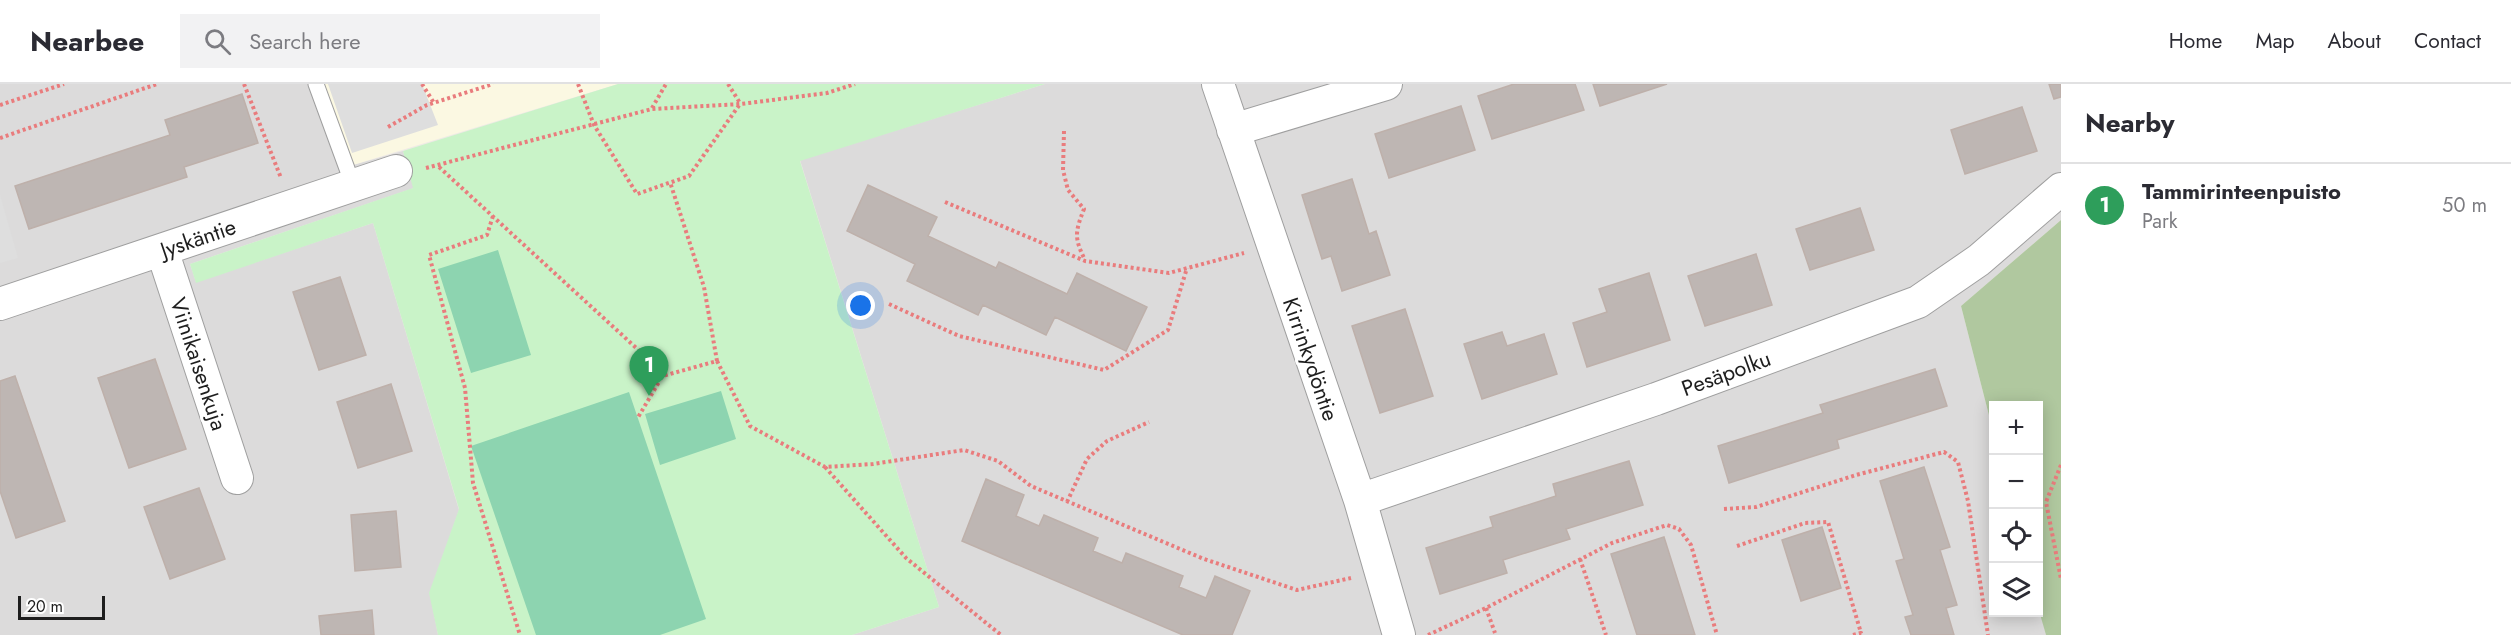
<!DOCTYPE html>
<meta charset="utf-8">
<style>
:root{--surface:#fff;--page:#f2f2f3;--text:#2b2b33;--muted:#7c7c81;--line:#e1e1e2;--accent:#b4182a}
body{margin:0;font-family:Jost,sans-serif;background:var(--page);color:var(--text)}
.controls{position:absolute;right:18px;bottom:18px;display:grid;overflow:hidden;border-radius:0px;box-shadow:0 3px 15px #0003}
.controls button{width:54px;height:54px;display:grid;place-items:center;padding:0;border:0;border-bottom:2px solid var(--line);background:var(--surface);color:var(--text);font:30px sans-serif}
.scale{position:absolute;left:18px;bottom:15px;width:87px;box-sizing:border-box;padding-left:6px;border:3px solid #1e1e1e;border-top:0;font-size:16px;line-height:21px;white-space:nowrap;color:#1e1e1e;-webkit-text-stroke:4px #fff;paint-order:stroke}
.you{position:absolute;left:861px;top:222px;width:21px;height:21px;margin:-15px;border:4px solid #fff;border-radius:50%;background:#1a73e8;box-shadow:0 0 0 9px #1a73e833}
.badge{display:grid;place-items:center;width:39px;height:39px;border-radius:50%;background:var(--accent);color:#fff;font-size:20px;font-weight:700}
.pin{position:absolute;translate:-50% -50px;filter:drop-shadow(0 2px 3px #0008)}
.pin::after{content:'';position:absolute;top:32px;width:21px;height:18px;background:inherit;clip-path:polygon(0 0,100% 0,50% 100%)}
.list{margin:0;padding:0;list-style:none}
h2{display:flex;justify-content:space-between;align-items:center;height:78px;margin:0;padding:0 24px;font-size:26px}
h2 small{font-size:20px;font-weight:400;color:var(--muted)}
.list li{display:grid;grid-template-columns:39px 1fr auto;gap:18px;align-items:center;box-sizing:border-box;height:84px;padding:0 24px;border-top:2px solid var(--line)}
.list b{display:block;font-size:22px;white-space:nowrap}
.list p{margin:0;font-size:20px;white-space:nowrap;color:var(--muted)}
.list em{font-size:20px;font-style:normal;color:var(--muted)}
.icon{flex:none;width:33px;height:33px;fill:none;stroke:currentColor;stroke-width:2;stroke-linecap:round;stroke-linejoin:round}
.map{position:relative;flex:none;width:2061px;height:551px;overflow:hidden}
header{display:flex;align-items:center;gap:36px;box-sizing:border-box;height:84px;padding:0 30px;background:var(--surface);border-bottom:2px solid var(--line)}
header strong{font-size:28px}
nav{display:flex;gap:33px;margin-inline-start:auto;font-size:21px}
.search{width:420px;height:54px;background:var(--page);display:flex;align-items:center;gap:15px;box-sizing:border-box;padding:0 21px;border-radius:0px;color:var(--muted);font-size:22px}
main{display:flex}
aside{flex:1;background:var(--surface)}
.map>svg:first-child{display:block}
.residential{fill:#dcdbdb}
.education{fill:#fbf8e2}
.forest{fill:#b0c89f}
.park{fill:#c9f3c8}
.pitch{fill:#8dd4b0}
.parking{fill:#dedede}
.building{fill:#beb6b3;stroke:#beb0aa;stroke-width:1.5}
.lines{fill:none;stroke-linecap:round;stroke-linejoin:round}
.lane-casing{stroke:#9f9f9f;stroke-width:17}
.street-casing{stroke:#9f9f9f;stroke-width:34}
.path{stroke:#e97c7d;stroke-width:4;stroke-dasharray:3 3;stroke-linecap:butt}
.lane{stroke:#fff;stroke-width:15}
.street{stroke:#fff;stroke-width:32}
.labels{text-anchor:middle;stroke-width:6;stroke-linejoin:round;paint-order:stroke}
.street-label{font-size:22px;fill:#1e1e1e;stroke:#fff}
</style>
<header>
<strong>Nearbee</strong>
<div class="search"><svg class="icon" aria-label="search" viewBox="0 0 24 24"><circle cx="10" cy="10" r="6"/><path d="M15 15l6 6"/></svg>Search here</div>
<nav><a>Home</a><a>Map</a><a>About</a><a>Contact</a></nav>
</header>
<main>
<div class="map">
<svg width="2061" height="551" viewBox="0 0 2061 551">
<rect width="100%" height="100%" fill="#eeeae6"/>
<path class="residential" d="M0 0H322L353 81 403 67 414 104 190 180 196 198 373 139 459 426 430 509 438 551H0Z
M1045 0H2061V136L1961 222 1993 347 1994 528H2038L2039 523 2046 551H852L939 523 800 76Z"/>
<path class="education" d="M322 0H618L353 81Z"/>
<path class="forest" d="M2061 136V551H2046L2038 523V322H1994L1993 347 1961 222Z"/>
<path class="park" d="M618 0H1045L800 77 939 523 852 551H438L429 509 459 425 373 139 196 199 190 180 413 104 403 67Z"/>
<path class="pitch" d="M498 166 531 271 471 289 438 185Z
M721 307 736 355 660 381 645 330Z
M629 308 706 535 660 551H536L471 362Z"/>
<path class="parking" d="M328 0H422L438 41 352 69Z
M0 111 18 174 0 179Z"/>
<path class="building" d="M1514 0H1575L1584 26 1492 55 1478 12Z
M1593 0H1667L1600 22Z
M2049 0H2061V13L2054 15Z
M242 10 258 59 184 83 187 93 29 145 15 102 170 51 165 36Z
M1461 22 1475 66 1389 94 1375 50Z
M2022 23 2037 67 1965 90 1951 46Z
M1352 95 1369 150 1376 147 1390 191 1342 207 1331 172 1322 175 1302 111Z
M868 101 937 133 928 152 996 184 999 178 1067 210 1077 189 1147 223 1126 267 1055 233 1046 251 983 221 978 231 907 197 915 180 847 147Z
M1860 124 1874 166 1810 186 1796 145Z
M1756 170 1772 221 1705 242 1688 192Z
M1649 189 1670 256 1587 283 1573 239 1607 228 1599 205Z
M340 193 366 271 319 286 293 208Z
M1405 225 1433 312 1380 329 1352 242Z
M1502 248 1507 262 1544 250 1557 290 1482 315 1464 260Z
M155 275 186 365 129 384 98 294Z
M1935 285 1947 322 1837 356 1839 364 1729 399 1718 362 1823 329 1820 321Z
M15 292 65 437 16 454 0 407V297Z
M391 300 412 367 358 384 337 318Z
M1629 377 1643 421 1566 445 1570 455 1503 476 1507 489 1440 510 1426 464 1493 443 1490 433 1556 412 1553 400Z
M1924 383 1950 463 1940 466 1957 521 1946 524 1954 551H1911L1905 533 1913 531 1896 477 1904 475 1880 397Z
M986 395 1024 411 1016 432 1039 442 1044 431 1098 454 1093 467 1122 479 1126 469 1183 492 1179 503 1206 514 1215 492 1250 507 1232 551H1183L962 457Z
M199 404 225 475 170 495 144 423Z
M396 427 401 483 355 487 351 431Z
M1822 443 1841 504 1801 517 1782 456Z
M1664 453 1695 551H1637L1611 470Z
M372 526 374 551H321L319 532Z"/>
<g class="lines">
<g class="lane-casing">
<path id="lane" d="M316 0 353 101"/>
</g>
<g class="street-casing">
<path id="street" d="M1218 0 1360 416 1399 551
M1233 46 1386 0
M162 166 237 394
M0 220 396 87
M1360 416 1656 315 1918 218 1979 176 2061 105"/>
</g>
<path class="path" d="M244 0 281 94
M422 0 434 19
M578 0 594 41 637 110 689 92 740 20
M728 0 740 19
M0 21 64 0
M652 24 666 0
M388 43 427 21 493 0
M1064 47 1063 86 1068 106 1084 125C1075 148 1074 154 1085 176
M0 54 157 0
M439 83 657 283 659 298 637 335
M426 84 652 25 741 20 827 9 855 0
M945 118 1085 177 1169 189 1244 169
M493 132 487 151 429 171 465 304 473 399 520 551
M889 220 959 252 1104 286 1168 246 1187 184
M717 277 750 342 825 383 873 380 964 366 998 377 1031 402 1204 475 1297 506 1351 494
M659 293 717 277 704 203 670 98
M2061 381 2046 418 2061 495
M825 383 906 474 1001 551
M1067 418 1087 375 1107 357 1149 338
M1724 425 1756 423 1856 391 1944 368 1958 378 1968 417 1988 551
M1737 462 1805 439 1828 438 1861 549
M1580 475 1606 551
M1486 524 1495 549
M1428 551 1486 524 1612 459 1667 441 1679 445 1691 461 1717 551
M1853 551 1861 549 1862 551"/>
<use href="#lane" class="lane"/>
<use href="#street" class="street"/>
</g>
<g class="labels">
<g class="street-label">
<text transform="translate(198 154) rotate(-19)" y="8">Jyskäntie</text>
<text transform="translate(1311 275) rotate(71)" y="8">Kirrinkydöntie</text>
<text transform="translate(199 280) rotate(72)" y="8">Viinikaisenkuja</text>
<text transform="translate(1726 289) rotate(-20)" y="8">Pesäpolku</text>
</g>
</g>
</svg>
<div class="controls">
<button>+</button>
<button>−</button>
<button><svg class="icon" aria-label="locate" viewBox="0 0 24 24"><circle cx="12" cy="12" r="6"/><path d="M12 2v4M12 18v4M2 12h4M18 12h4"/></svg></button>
<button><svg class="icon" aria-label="layers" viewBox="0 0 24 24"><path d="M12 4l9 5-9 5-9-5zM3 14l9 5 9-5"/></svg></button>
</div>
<div class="scale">20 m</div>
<div class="you"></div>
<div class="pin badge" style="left:649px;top:312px;background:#2e9e5b">1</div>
</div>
<aside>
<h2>Nearby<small></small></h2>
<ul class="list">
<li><span class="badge" style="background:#2e9e5b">1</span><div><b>Tammirinteenpuisto</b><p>Park</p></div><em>50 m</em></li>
</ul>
</aside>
</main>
